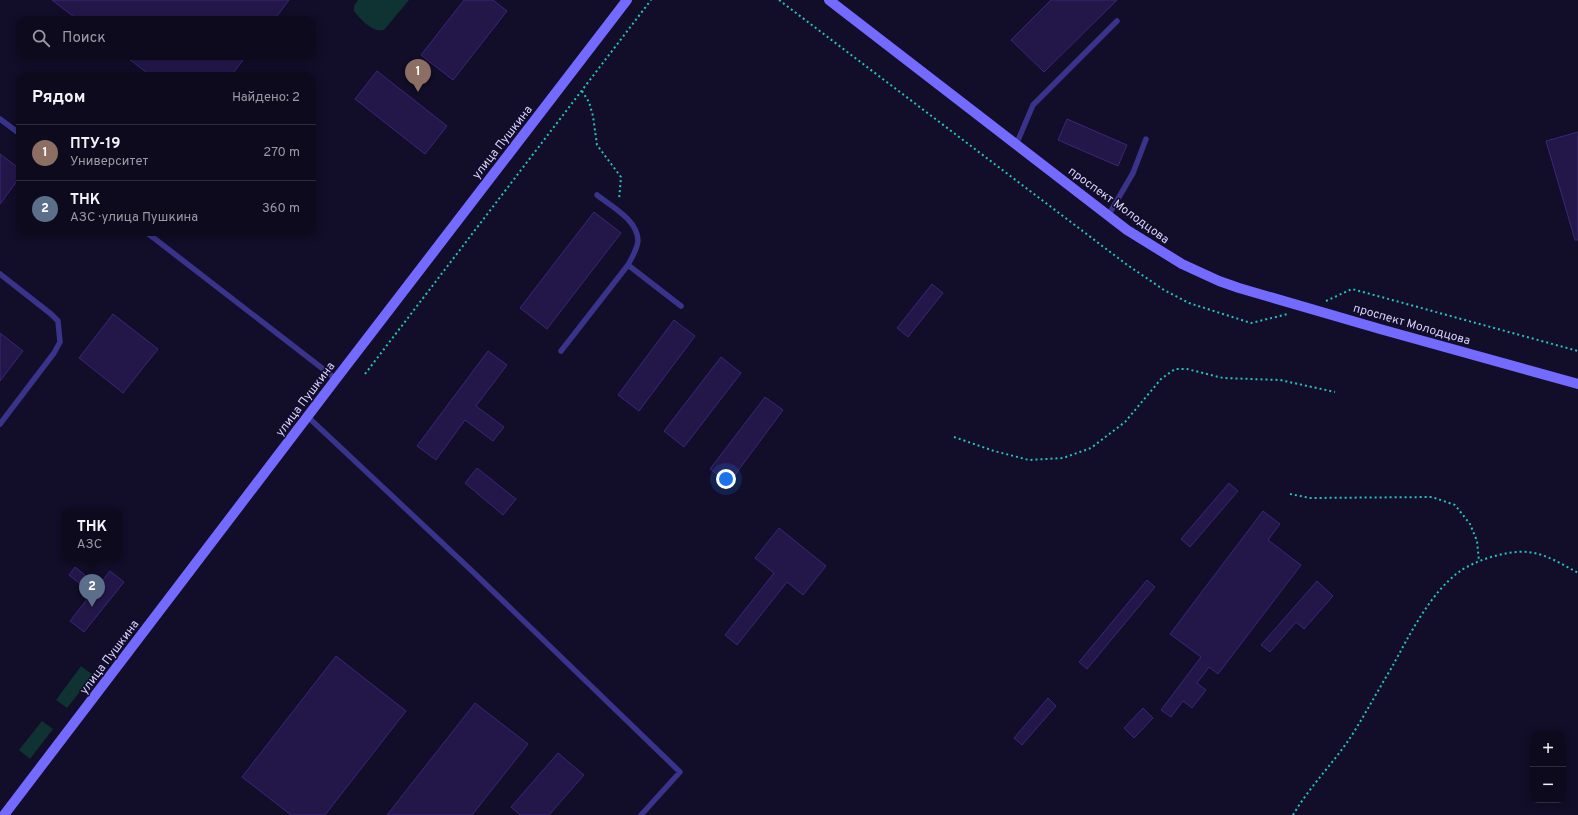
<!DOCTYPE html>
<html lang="ru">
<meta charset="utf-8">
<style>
:root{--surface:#0e0a1e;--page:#171327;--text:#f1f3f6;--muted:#9b9aa4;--line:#2e2b3c;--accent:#1a73e8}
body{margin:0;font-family:Overpass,sans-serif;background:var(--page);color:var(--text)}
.controls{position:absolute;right:12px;bottom:12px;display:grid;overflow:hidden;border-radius:8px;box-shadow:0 2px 10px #0003}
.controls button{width:36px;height:36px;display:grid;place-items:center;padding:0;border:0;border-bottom:1px solid var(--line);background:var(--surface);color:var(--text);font:20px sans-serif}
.you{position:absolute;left:726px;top:479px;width:14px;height:14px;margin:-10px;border:3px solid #fff;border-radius:50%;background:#1a73e8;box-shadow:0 0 0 6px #1a73e833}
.badge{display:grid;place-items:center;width:26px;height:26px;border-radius:50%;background:var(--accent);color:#fff;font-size:13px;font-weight:700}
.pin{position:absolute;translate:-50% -33px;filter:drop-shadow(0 1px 2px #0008)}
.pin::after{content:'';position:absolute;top:21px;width:14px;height:12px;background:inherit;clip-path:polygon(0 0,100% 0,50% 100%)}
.popup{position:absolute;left:62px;top:509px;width:60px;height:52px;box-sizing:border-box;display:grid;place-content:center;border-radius:8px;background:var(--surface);filter:drop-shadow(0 1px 3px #0005);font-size:13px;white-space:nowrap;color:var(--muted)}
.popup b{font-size:15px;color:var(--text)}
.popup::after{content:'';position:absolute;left:50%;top:100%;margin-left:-8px;border:8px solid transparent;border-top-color:var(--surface)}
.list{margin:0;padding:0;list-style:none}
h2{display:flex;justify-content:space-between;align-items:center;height:52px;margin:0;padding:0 16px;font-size:17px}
h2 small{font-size:13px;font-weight:400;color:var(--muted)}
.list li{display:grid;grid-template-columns:26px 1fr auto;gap:12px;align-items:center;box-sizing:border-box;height:56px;padding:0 16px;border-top:1px solid var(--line)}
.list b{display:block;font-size:15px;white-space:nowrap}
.list p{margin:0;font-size:13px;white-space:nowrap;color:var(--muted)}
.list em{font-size:13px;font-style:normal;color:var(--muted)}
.icon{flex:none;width:22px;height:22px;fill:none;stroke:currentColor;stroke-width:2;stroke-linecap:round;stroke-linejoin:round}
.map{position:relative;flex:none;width:1578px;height:815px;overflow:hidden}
.search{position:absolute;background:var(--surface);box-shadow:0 2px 10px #0003;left:16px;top:16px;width:300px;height:44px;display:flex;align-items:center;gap:10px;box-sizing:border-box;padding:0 14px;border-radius:12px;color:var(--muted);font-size:15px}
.panel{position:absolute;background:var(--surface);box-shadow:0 2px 10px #0003;left:16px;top:72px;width:300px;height:164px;border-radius:12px}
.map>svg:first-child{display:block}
.green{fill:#0f3232}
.building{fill:#23174a;stroke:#3a2779}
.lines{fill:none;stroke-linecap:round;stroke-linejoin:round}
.path{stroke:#23c3bf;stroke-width:2;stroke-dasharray:2 3;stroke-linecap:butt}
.lane{stroke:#3a338b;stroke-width:5.5}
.secondary{stroke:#736aff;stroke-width:10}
.labels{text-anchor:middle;stroke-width:3;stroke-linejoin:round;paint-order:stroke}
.street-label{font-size:12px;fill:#dad3ff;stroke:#120d28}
</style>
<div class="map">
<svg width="1578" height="815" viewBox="0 0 1578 815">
<rect width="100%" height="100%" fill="#120d28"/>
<path class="green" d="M358 0H409L384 30C373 33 360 19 354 11V6Z
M81 666 93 675 67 708 56 700Z
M42 721 53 729 30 759 19 750Z"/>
<path class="building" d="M52 0H289L274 20H78Z
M464 0H493L507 11 453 80 421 55Z
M1051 0H1117L1044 72 1011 40Z
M125 56H246L231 76H151Z
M377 71 447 126 425 154 355 99Z
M1067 119 1127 145 1118 166 1058 140Z
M1578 132V240H1575L1546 141Z
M0 154 20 169V177L0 204Z
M594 212 621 233 547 329 520 308Z
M932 284 943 293 908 337 897 328Z
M113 314 158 349 123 393 79 358Z
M674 320 695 336 639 411 618 395Z
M0 333 23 351 0 381Z
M488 351 507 365 476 406 504 427 493 441 465 420 436 460 417 446Z
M721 357 741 373 684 447 664 431Z
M765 397 783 410 729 483 710 469Z
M477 468 516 499 503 515 465 483Z
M1229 483 1238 491 1190 547 1181 539Z
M1263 511 1280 524 1268 540 1301 565 1218 674 1209 667 1197 683 1206 690 1192 708 1183 701 1171 717 1161 710 1201 657 1170 634Z
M779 528 826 566 803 595 787 582 737 645 725 635 774 573 755 558Z
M75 567 98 586 110 571 124 582 84 632 70 621 92 593 69 575Z
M1147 580 1155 587 1087 669 1079 662Z
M1317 581 1333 596 1304 629 1296 622 1270 652 1261 645Z
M336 656 406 711 325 815H291L242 777Z
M1048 698 1056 706 1022 745 1014 738Z
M475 703 528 744 472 815H387Z
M1143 708 1153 718 1134 738 1124 728Z
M558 753 584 775 549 815H520L511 807Z"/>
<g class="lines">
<path class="path" d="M779 0 1126 264 1164 290 1189 303 1251 323 1288 314
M582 91 589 102 593 116 597 145 621 177 619 200
M1326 301 1352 289 1578 351
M365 374 651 0
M954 437 994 451 1029 460 1063 458 1091 448 1125 422 1161 379 1175 369H1187L1223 378 1280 380 1335 392
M1290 494 1310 498 1432 497 1455 505 1470 524 1477 541 1479 561
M1293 815C1311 784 1338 759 1357 727 1369 707 1380 687 1392 667 1409 636 1430 593 1459 572 1475 560 1508 550 1528 552 1546 554 1562 564 1578 573"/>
<path class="lane" d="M0 119 20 134
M1016 145 1033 105 1117 21
M597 195C611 206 638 220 638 241 637 250 632 257 628 265
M1108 216 1133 173 1146 139
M146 232 336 379
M0 274 51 314 58 321 60 342 54 353 0 424
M561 351 628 265 681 306
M308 417 471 570 680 772 641 815"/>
<path class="secondary" d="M829 0 1127 230 1182 264 1219 281 1239 288 1380 329 1578 384
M4 815 336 379 627 0"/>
</g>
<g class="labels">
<g class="street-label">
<text transform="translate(502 142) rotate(-52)" y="4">улица Пушкина</text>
<text transform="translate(1119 205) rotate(36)" y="4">проспект Молодцова</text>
<text transform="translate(1412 324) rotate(16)" y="4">проспект Молодцова</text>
<text transform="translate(305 399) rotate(-53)" y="4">улица Пушкина</text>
<text transform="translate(109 657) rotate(-53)" y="4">улица Пушкина</text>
</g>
</g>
</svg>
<div class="controls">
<button>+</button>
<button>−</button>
</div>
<div class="you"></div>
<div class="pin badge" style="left:418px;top:92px;background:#8d6e63">1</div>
<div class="pin badge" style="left:92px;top:607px;background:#5c6f8a">2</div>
<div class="popup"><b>ТНК</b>АЗС</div>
<div class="search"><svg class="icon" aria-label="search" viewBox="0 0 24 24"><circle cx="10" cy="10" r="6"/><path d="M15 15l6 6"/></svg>Поиск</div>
<section class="panel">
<h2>Рядом<small>Найдено: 2</small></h2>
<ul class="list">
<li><span class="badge" style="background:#8d6e63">1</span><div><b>ПТУ-19</b><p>Университет</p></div><em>270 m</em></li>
<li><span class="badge" style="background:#5c6f8a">2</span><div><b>ТНК</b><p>АЗС · улица Пушкина</p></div><em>360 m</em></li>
</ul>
</section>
</div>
